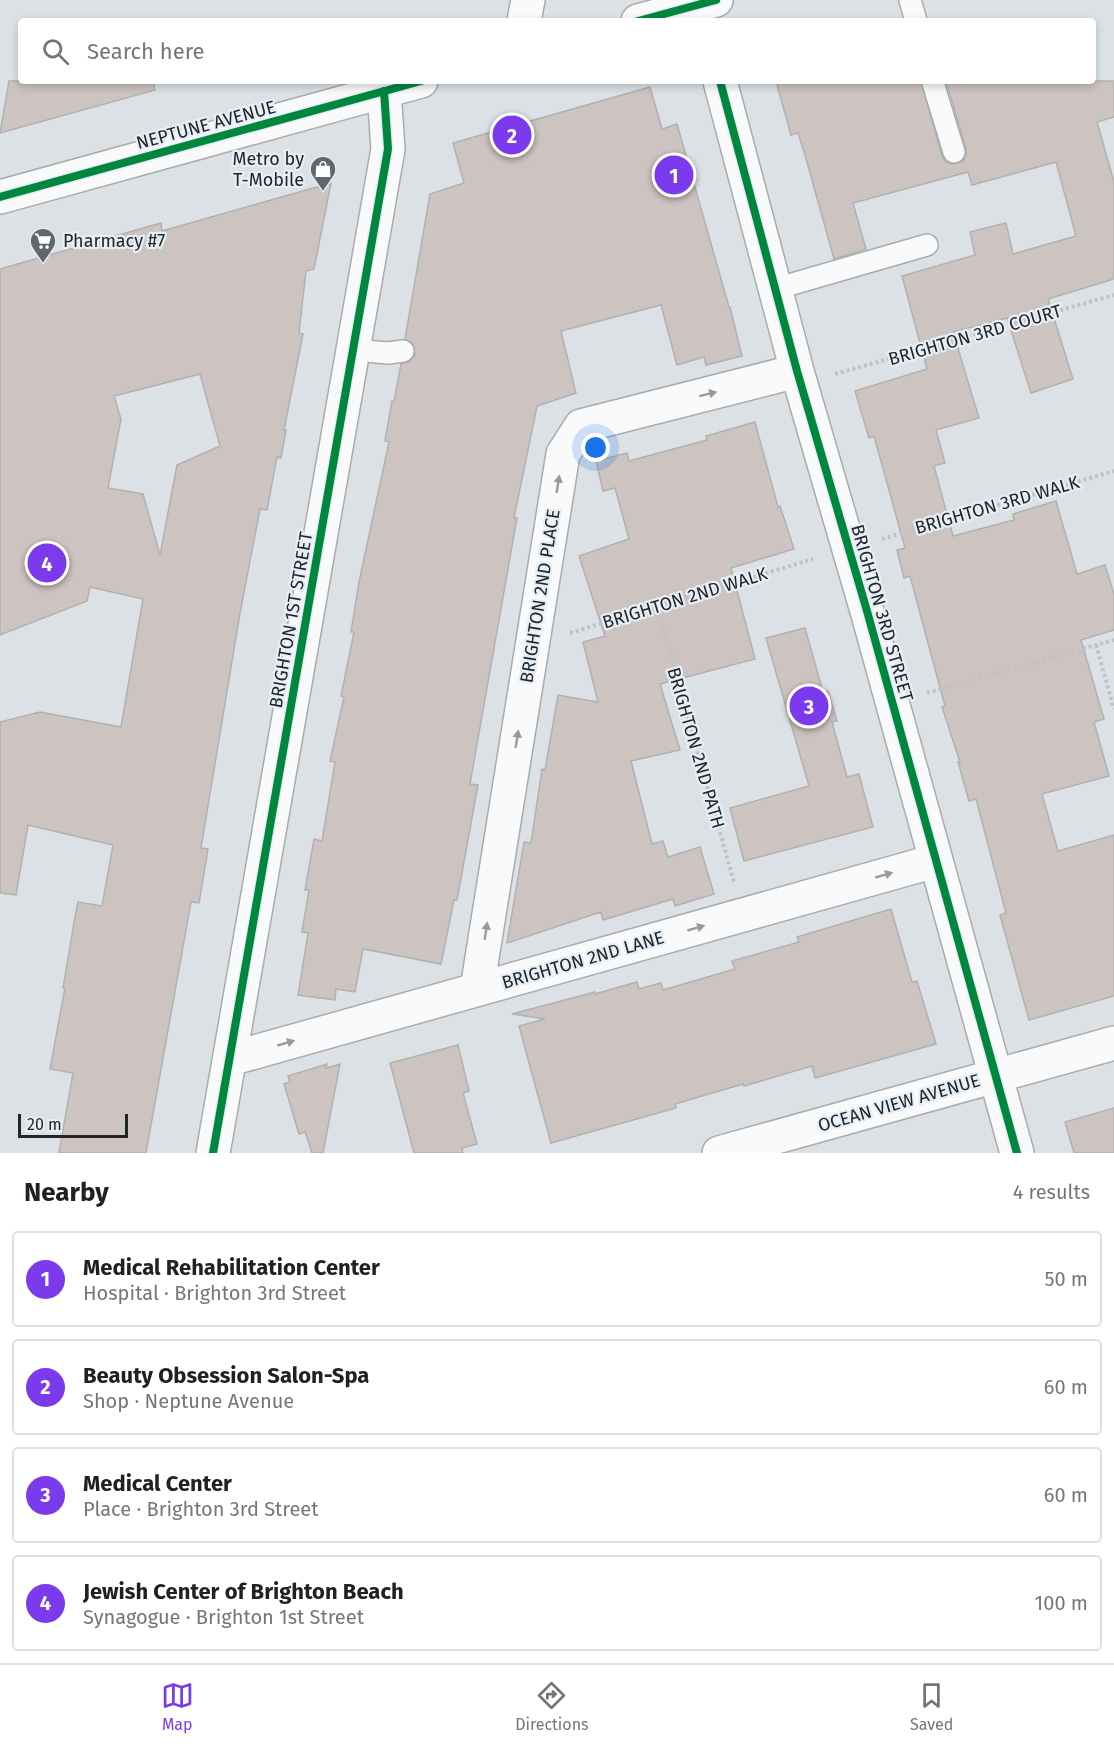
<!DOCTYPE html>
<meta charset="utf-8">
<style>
:root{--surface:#fff;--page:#f2f2f2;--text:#202124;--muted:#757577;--line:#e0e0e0;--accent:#7c3aed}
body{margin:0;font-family:"Fira Sans",sans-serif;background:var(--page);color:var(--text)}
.scale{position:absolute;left:18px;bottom:15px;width:110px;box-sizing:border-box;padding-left:6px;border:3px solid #222528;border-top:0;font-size:16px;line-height:21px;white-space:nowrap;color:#222528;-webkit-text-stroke:4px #e6eef6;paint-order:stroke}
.you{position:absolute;left:596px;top:448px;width:21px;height:21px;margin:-15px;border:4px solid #fff;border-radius:50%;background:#1a73e8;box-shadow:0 0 0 9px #1a73e833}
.badge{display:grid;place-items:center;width:39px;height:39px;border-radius:50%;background:var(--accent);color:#fff;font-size:20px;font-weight:700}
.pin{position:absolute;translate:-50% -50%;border:3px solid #fff;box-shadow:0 2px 6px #0006}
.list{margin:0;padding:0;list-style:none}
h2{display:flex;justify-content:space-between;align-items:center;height:78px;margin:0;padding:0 24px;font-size:26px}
h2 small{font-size:20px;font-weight:400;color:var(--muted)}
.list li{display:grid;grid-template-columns:39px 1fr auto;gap:18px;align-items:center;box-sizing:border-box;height:96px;margin:0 12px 12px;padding:0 12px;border:2px solid var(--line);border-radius:6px}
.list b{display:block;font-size:22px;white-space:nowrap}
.list p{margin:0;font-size:20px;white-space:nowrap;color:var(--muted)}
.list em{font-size:20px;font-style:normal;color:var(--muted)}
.icon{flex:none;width:33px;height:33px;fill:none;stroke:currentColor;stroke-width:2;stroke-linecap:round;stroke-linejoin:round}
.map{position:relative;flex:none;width:1114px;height:1153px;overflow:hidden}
.search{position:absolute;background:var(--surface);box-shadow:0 3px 9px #0003;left:18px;right:18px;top:18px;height:66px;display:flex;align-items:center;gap:15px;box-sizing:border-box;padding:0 21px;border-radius:6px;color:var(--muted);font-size:22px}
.sheet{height:510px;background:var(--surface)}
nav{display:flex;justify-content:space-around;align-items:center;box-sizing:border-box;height:84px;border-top:2px solid var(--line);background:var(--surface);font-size:16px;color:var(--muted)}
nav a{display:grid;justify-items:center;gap:3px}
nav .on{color:var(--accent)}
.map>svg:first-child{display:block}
.building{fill:#cdc3c1;stroke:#b1b1b2;stroke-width:1.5;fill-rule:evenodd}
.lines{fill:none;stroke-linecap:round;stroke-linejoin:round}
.service-casing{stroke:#a8acaf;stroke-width:24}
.minor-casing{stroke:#a8acaf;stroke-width:36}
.secondary-casing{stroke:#a8acaf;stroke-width:36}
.path{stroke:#c1c2c4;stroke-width:4;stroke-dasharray:3 3;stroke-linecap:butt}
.service{stroke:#fafafb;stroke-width:21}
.minor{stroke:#fafafb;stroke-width:33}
.secondary{stroke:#fafafb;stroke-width:33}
.cycleway-casing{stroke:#e6eef6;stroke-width:11}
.cycleway{stroke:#00873e;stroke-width:8}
.oneway{fill:#999a9c}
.labels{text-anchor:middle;stroke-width:4.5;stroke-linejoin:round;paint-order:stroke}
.street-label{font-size:18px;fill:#222528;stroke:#e6eef6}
.poi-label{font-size:18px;fill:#222528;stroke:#e6eef6;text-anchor:end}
</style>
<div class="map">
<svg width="1114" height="1153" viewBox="0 0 1114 1153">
<rect width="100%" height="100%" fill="#dce1e6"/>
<path class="building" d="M9 81H153L155 90 0 133Z
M776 81H921L942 156 946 162 952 164 963 161 966 155V149L946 81H1114V117L1097 122 1114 182V279L1048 299 1073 379 1031 393 1007 318 953 332 979 418 936 430 945 463 934 466 953 536 1014 520 1013 514 1056 501 1077 574 1105 565 1114 594V630L1081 640 1104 719 1094 722 1109 776 1042 794 1058 851 1114 835V996L1029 1020 1000 915 1006 913 976 799 969 801 958 762H960L942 707 945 706 910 576 904 578 897 550 905 548 874 436 869 438 855 391 927 369 902 276 975 255 970 232 1006 223 1013 254 1076 236 1056 162 972 185 968 172 853 203 866 249 834 259 805 155 798 133 791 135Z
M650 87 662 129 677 124 729 307H730L742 356 706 365 704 357 677 365 661 305 561 331 576 393 537 406 514 518H517L470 784 478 785 457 900H454L441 964 363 949 355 992 336 989 335 1000 298 995 308 933 302 932 309 890H305L314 839 322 841 335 762 330 761 344 697 341 696 354 632H351L359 582 389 442 385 441 392 401H394L401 364 410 361 415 355 413 344 405 339 430 194 464 183 453 143Z
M331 183 314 269 306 271 299 333 303 334 284 430H286L281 458 277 457 267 510 260 509 240 613 201 848 208 849 199 903 191 902 146 1153H59L73 1073 50 1069 65 988H63L75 917 78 902 102 906 113 845 28 825 16 895 0 893V722L40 712 121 727 143 599 90 587 87 601 0 635V269L161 223 162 231ZM200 374 220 446 177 465 160 555 143 494 108 488 121 419 114 396Z
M755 422 778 507 780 506 794 549 731 568 755 659 660 684 680 750 631 761 652 844 663 841 668 857 700 847 714 894 675 906 673 899 603 920 601 912 507 943 524 842 531 843 542 769 545 770 558 695 598 702 583 642 605 636 579 556 629 539 615 488 603 491 596 461 627 453 629 461 707 440 706 436Z
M805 628 823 692 828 691 837 721 832 722 847 777 859 774 873 827 744 861 730 808 809 786 766 638Z
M891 909 912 982 917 981 936 1044 815 1078 812 1066 744 1086 743 1084 675 1104 676 1108 551 1143 519 1026 545 1019 512 1014 595 992V994L637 982 639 989 661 983 663 990 735 969 732 961 799 942 797 937Z
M458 1045 469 1091 463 1093 477 1144 462 1148 463 1153H414L390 1063Z
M327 1064 326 1068 340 1064 323 1153H312L305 1132 299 1134 284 1084 290 1082 288 1076Z
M1114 1108V1153H1074L1065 1122Z"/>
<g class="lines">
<g class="service-casing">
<path id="service" d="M910 0 916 21
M933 83 954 152
M775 289 927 245
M353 350 388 353 403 351"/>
</g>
<g class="minor-casing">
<path id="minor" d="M524 21 528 0
M720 81 797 371 867 611 1017 1153
M477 989 563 454 581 426 797 371
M230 1059 935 861
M213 1153 388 149 384 91
M719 1153 1114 1043"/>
</g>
<g class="secondary-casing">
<path id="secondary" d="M638 21 716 0
M0 197 421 81"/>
</g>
<path class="path" d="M835 374 1114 295
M882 539 1114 471
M657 607 734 882
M570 633 813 559
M1096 645 1114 709
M927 693 1114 640"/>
<use href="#service" class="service"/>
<use href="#minor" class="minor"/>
<use href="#secondary" class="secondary"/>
<g class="cycleway-casing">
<path id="cycleway" d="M638 21 716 0
M720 81 797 371 867 611 1017 1153
M0 197 421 81
M213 1153 388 149 384 91"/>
</g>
<use href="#cycleway" class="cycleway"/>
</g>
<defs><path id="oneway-solid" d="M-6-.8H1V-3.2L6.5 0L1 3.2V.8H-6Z" transform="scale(1.5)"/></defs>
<g class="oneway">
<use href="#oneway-solid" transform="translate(708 394) rotate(-14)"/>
<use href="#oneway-solid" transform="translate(558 484) rotate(-81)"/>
<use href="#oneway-solid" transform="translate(517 739) rotate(-81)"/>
<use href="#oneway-solid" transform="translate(884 875) rotate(-16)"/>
<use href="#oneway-solid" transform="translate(696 928) rotate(-16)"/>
<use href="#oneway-solid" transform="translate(486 931) rotate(-81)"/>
<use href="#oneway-solid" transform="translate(286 1043) rotate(-16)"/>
</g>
<defs>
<g id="shop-pin" transform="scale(1.35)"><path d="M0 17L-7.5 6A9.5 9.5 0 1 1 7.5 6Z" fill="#63676a" stroke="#e6eef6"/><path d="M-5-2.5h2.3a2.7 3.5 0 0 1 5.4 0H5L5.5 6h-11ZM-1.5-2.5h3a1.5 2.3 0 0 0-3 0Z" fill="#fff"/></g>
<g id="supermarket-pin" transform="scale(1.35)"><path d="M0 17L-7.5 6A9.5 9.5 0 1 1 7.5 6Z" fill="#63676a" stroke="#e6eef6"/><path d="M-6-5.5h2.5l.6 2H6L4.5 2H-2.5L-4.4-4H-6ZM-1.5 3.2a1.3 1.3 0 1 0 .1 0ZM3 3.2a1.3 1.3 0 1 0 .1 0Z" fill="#fff"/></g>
</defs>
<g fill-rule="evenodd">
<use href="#shop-pin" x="323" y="169"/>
<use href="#supermarket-pin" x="43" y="241"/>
</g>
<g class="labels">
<g class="street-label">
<text transform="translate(206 125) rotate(-15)" y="6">NEPTUNE AVENUE</text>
<text transform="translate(975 335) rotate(-16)" y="6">BRIGHTON 3RD COURT</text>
<text transform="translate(997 505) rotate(-16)" y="6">BRIGHTON 3RD WALK</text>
<text transform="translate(540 596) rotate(-81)" y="6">BRIGHTON 2ND PLACE</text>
<text transform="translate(685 598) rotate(-17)" y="6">BRIGHTON 2ND WALK</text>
<text transform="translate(882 613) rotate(74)" y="6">BRIGHTON 3RD STREET</text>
<text transform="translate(291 620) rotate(-80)" y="6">BRIGHTON 1ST STREET</text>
<text transform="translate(696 748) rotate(74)" y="6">BRIGHTON 2ND PATH</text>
<text transform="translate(583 960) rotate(-16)" y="6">BRIGHTON 2ND LANE</text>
<text transform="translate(899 1103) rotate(-16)" y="6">OCEAN VIEW AVENUE</text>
</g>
<g class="poi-label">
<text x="304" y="165">Metro by<tspan x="304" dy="21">T-Mobile</tspan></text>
<text x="63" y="247" text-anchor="start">Pharmacy #7</text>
</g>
</g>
</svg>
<div class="scale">20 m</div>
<div class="you"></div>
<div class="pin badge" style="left:674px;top:175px">1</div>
<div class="pin badge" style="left:512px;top:135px">2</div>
<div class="pin badge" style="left:809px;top:706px">3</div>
<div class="pin badge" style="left:47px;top:563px">4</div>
<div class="search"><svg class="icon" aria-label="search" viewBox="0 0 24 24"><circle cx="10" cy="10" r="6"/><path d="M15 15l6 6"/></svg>Search here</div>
</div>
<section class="sheet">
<h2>Nearby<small>4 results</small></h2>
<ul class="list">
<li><span class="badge">1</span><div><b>Medical Rehabilitation Center</b><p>Hospital · Brighton 3rd Street</p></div><em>50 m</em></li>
<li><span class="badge">2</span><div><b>Beauty Obsession Salon-Spa</b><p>Shop · Neptune Avenue</p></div><em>60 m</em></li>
<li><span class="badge">3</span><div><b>Medical Center</b><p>Place · Brighton 3rd Street</p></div><em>60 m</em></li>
<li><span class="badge">4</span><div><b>Jewish Center of Brighton Beach</b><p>Synagogue · Brighton 1st Street</p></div><em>100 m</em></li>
</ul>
</section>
<nav>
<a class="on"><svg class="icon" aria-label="map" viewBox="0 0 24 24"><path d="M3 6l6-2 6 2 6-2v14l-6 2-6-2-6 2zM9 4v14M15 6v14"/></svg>Map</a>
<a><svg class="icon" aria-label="directions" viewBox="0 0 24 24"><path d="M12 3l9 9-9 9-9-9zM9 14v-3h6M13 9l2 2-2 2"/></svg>Directions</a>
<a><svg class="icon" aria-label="saved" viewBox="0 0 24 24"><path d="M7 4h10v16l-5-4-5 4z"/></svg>Saved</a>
</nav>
